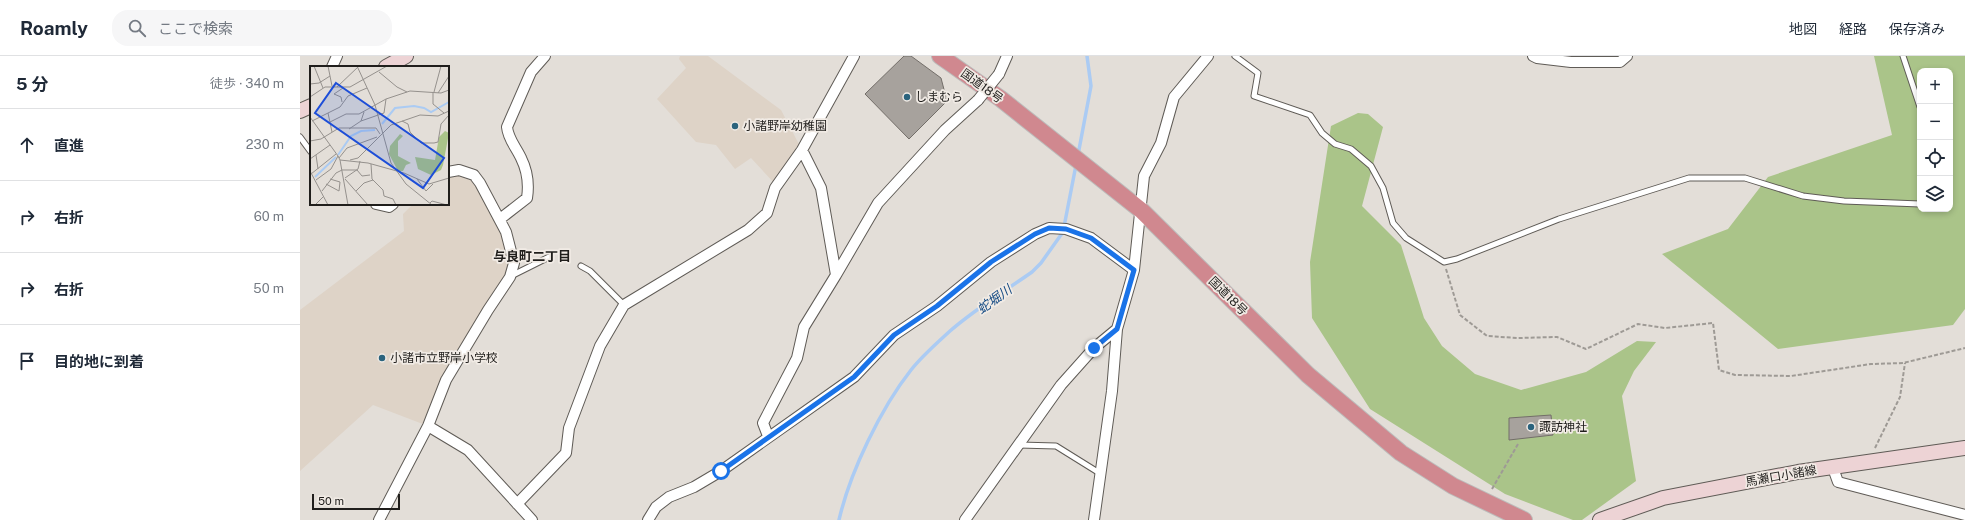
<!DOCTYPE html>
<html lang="ja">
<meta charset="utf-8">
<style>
:root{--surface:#fff;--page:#f6f6f7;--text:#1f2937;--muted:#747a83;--line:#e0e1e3}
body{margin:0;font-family:"Public Sans","Noto Sans JP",sans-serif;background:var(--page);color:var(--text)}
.controls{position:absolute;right:12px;top:12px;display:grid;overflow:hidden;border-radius:8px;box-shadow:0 2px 6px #0003}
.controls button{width:36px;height:36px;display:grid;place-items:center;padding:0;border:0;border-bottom:1px solid var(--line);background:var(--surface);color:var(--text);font:20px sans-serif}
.scale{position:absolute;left:12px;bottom:10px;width:88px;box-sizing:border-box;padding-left:4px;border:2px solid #201e1c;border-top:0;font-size:11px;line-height:14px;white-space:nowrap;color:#201e1c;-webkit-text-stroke:3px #f1ebe5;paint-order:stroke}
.stop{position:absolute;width:12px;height:12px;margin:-9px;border:3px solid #1a73e8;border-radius:50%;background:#fff}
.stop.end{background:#1a73e8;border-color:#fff;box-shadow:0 1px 4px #0008}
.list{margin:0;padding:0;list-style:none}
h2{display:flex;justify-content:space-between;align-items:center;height:52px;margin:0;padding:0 16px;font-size:17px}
h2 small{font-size:13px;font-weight:400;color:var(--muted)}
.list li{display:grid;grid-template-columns:26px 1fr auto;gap:12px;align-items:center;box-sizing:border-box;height:72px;padding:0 16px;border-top:1px solid var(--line)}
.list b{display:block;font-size:15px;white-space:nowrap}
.list em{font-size:13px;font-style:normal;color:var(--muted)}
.icon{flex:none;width:22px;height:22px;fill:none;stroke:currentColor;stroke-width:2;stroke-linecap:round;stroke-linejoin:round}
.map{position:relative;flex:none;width:1665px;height:464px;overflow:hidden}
header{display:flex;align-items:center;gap:24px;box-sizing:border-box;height:56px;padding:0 20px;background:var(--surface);border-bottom:1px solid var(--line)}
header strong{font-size:19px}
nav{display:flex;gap:22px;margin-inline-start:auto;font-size:14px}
.search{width:280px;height:36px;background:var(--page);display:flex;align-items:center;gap:10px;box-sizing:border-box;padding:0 14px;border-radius:16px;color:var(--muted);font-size:15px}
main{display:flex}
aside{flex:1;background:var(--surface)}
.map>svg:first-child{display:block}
.built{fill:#ded3c7}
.green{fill:#aac489;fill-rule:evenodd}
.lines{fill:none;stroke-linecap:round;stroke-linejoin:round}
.stream{stroke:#abcbf3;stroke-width:3.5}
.building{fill:#a7a29d;stroke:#736e69}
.service-casing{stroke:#5f5b56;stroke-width:7}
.minor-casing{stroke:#5f5b56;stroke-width:12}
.secondary-casing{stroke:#5f5b56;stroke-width:16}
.trunk-casing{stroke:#bcbcbb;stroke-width:18}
.path{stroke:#9e9a95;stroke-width:2;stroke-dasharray:4 2;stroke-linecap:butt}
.service{stroke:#fff;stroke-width:5}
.minor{stroke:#fff;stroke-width:10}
.secondary{stroke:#edd3d5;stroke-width:14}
.trunk{stroke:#d0888f;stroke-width:16}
.minor-bridge-casing{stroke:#5f5b56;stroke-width:12;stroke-linecap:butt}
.minor-bridge{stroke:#fff;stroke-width:10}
.route{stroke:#1a73e8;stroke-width:5}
.poi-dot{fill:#2b637d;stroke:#f1ebe5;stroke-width:1.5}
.labels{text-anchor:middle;stroke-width:3.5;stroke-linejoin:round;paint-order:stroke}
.street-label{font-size:12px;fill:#201e1c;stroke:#f1ebe5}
.poi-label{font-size:12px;fill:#201e1c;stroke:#f1ebe5;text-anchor:start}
.neighbourhood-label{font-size:13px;font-weight:bold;fill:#201e1c;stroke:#f1ebe5}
.water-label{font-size:13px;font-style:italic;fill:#114882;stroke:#f1ebe5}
.inset-river{fill:none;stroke:#abcbf3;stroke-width:2}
.inset-road{fill:none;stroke:#95918d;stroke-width:1}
.view{fill:#1d4ed8;fill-opacity:0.15;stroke:#1d4ed8;stroke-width:2}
.inset-edge{fill:none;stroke:#201e1c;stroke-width:2}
</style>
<header>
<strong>Roamly</strong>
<div class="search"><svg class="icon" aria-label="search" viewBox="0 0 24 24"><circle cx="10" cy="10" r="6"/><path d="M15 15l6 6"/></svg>ここで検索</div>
<nav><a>地図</a><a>経路</a><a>保存済み</a></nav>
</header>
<main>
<aside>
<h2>5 分<small>徒歩 · 340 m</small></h2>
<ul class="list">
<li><svg class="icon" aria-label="ahead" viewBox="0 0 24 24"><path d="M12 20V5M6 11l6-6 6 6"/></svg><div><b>直進</b></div><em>230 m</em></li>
<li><svg class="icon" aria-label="right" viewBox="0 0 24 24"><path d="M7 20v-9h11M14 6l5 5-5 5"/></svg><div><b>右折</b></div><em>60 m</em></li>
<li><svg class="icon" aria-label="right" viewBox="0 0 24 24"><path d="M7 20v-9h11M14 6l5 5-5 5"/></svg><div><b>右折</b></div><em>50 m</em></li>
<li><svg class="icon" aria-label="arrive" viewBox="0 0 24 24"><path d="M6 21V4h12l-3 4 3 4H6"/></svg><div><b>目的地に到着</b></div></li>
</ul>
</aside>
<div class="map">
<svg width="1665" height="464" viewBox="0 0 1665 464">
<rect width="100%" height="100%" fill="#e3ded8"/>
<path class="built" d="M380 0H408L481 54 502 94 476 129 451 102 435 113 416 89 396 86 357 43 386 12 379 3Z
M148 117 180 127 214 207 128 370 73 349 0 415V254L104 175 103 158 113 148H148Z"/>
<path class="green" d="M1574 0H1665V253L1653 269 1478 293 1362 198 1428 173 1468 121 1592 79ZM1620 15H1650V153H1620Z
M1058 57 1068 58 1083 71 1062 150 1101 189 1124 262 1142 290 1175 318 1221 334 1286 316 1337 285 1356 286 1334 315 1322 340 1336 425 1282 464H1273L1205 438 1070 353 1012 262 1010 206 1031 70Z"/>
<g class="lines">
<path class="stream" d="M778 99 791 30 787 0
M539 464C550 416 581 352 611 314 622 300 637 287 650 275 675 253 705 235 732 216L741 207 763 176 776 109"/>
</g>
<path class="building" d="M604 0H611L641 22 647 45 609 83 565 38Z
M1251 359 1253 379 1209 384V362Z"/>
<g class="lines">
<g class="service-casing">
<path id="service" d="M935 0 958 17 954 40 1010 59 1022 77 1035 88 1051 93 1071 110 1083 132 1093 167 1106 182 1144 206 1157 203 1259 163 1389 122H1445L1503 140 1544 145 1620 148
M1603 0 1620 51
M0 81 11 96
M281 210 290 215 324 249
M211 220 249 201
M719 389 756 390 801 418"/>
</g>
<g class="minor-casing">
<path id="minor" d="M1233 0 1237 2 1271 6H1320L1327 0
M32 11 37 0
M699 18 707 0
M76 148 89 151 93 148
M200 163 227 142C229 129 227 114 221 102 216 91 208 83 207 71L231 16 245 0
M536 219 578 147 645 74 678 44
M128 370 168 394 232 464
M468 380 463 367 497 302 504 271 536 219 521 132 502 94
M1533 412 1538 426 1665 459
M217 448 266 397 269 372 300 290 324 249 448 174 467 157 475 132 502 94 554 0
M79 464 128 370 146 324 188 254 210 221 214 207 206 176 180 127 174 119 159 114 148 116
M348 464 356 451 369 441 394 431 421 415 554 321 594 279 637 250 691 206 735 178 749 172 766 173 791 182 834 214
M665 464 761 329 794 292 817 273
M794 464 812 335 817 273 834 214 844 120 861 87 874 41 908 0"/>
</g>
<g class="secondary-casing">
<path id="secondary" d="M86 11 106 0
M0 55 11 50
M1300 464 1363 442 1498 416 1665 392"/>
</g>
<g class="trunk-casing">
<path id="trunk" d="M640 0 701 43 842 155 1008 319 1101 397 1153 430 1224 464"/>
</g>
<path class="path" d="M1146 213 1160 259 1187 280 1218 282 1257 281 1286 293 1338 268 1365 272 1413 267 1419 314 1435 319 1491 320 1571 308 1603 307 1665 292
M1575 392 1600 341 1605 307
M1192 433 1218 388"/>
<use href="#service" class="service"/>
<use href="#minor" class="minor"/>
<use href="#secondary" class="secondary"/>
<use href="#trunk" class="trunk"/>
<g class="minor-bridge-casing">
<path id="minor-bridge" d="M678 44 699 18"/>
</g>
<use href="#minor-bridge" class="minor-bridge"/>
</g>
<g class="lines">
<path class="route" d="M421 415 554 321 594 279 637 250 691 206 735 178 749 172 766 173 791 182 834 214 817 273 794 292"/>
</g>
<g class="poi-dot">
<circle cx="607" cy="41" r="4"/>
<circle cx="435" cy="70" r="4"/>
<circle cx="82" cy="302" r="4"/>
<circle cx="1231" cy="371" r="4"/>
</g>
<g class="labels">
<g class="street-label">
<text transform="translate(682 30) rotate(36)" y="4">国道18号</text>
<text transform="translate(928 240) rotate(45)" y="4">国道18号</text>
<text transform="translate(1481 420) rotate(-10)" y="4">馬瀬口小諸線</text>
</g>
<g class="poi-label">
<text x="615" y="45">しまむら</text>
<text x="443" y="74">小諸野岸幼稚園</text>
<text x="90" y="306">小諸市立野岸小学校</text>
<text x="1239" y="375">諏訪神社</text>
</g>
<g class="neighbourhood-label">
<text x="232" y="205">与良町二丁目</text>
</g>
<g class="water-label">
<text transform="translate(694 243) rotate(-36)" y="5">蛇堀川</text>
</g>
</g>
<g transform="translate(10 10)">
<rect width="139" height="139" fill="#e3ded8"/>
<path d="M135 65 139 67 133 99 131 104 121 109 108 103 105 91 125 94 129 71ZM90 68 93 70 88 75V90L101 97 96 99 93 105H88L79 88 80 80Z" fill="#aac489"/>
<path class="inset-river" d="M72 58 85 42 104 40 114 42 121 46 139 36M28 89 41 70 51 65 65 64M5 111 26 91"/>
<path class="inset-road" d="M4 0 13 22M18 0 22 20M47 0 65 39 81 97 96 118 122 139M69 6 87 21 97 26M0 18 9 17 20 10M27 21 49 0M123 26V38L134 47M124 26 131 0M128 27 139 10M0 31 15 21H40L77 0M32 36 31 31 24 28 33 22M18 47 22 66M0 51 28 90M2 55 30 41 38 30 57 22M51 55 74 47 76 33M92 55 98 58 100 66 111 77H124L128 76 131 58 139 49M20 56 36 48H49L76 33 100 25 131 27 139 24M39 63 51 55 54 46M0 75 11 73 29 62H66L70 68M6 89 8 103M28 90 30 94 58 97 94 107 119 118 139 112M29 92 37 82 67 71M0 93 20 79M30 94 38 139M40 94 48 92 81 59 110 49 128 50 139 45M61 98 62 113 73 124 74 130 83 133 86 139M47 104 52 110 60 109M0 105 18 139M1 108 26 88M35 112 48 103 50 95M35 113 58 139M107 113 116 125 123 118M6 114 21 103 28 90M16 118 29 125 30 116 20 113M12 125 26 107 32 104H47M46 125 54 117 63 114M120 137 122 135 137 139M5 139 14 130"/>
<path class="view" d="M26 17 134 92 113 122 5 47Z"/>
<rect width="139" height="139" class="inset-edge"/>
</g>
</svg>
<div class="controls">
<button>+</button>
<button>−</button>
<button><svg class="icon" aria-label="locate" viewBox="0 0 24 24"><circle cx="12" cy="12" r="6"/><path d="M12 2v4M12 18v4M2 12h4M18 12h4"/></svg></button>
<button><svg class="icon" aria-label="layers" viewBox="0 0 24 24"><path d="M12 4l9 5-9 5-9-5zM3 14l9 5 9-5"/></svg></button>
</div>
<div class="scale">50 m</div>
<div class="stop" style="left:421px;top:415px"></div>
<div class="stop end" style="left:794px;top:292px"></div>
</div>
</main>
